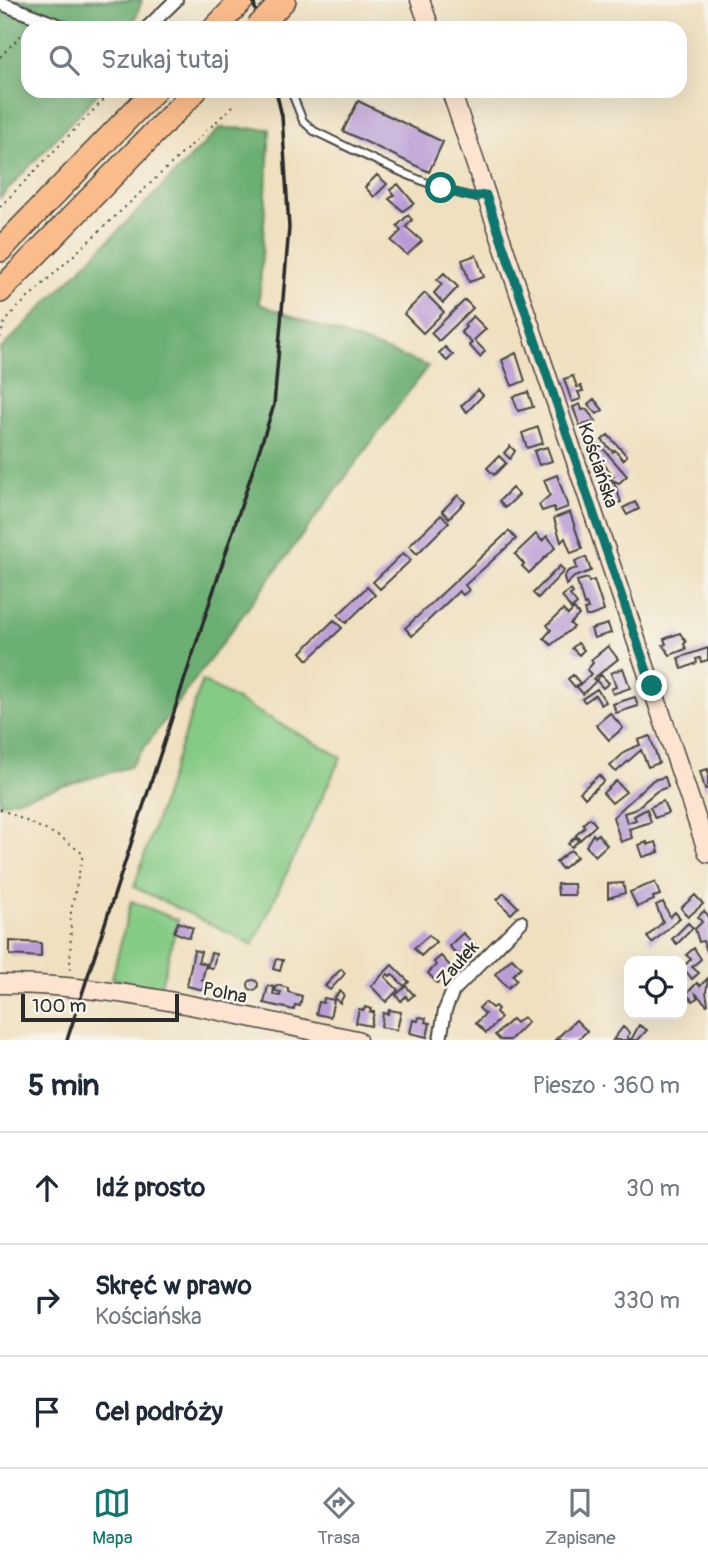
<!DOCTYPE html>
<html lang="pl">
<meta charset="utf-8">
<style>
:root{--surface:#fff;--page:#f6f6f7;--text:#1f2937;--muted:#747a83;--line:#e0e1e3;--accent:#0f766e}
body{margin:0;font-family:Pangolin,sans-serif;background:var(--page);color:var(--text)}
.controls{position:absolute;right:21px;bottom:21px;display:grid;overflow:hidden;border-radius:14px;box-shadow:0 7px 28px #0002}
.controls button{width:63px;height:63px;display:grid;place-items:center;padding:0;border:0;border-bottom:2px solid var(--line);background:var(--surface);color:var(--text);font:35px sans-serif}
.scale{position:absolute;left:21px;bottom:18px;width:158px;box-sizing:border-box;padding-left:7px;border:4px solid #2b2b2b;border-top:0;font-size:19px;line-height:24px;white-space:nowrap;color:#2b2b2b;-webkit-text-stroke:5px #f7f3e8;paint-order:stroke}
.stop{position:absolute;width:21px;height:21px;margin:-16px;border:5px solid #0f766e;border-radius:50%;background:#fff}
.stop.end{background:#0f766e;border-color:#fff;box-shadow:0 2px 7px #0008}
.list{margin:0;padding:0;list-style:none}
h2{display:flex;justify-content:space-between;align-items:center;height:91px;margin:0;padding:0 28px;font-size:30px}
h2 small{font-size:23px;font-weight:400;color:var(--muted)}
.list li{display:grid;grid-template-columns:46px 1fr auto;gap:21px;align-items:center;box-sizing:border-box;height:112px;padding:0 28px;border-top:2px solid var(--line)}
.list b{display:block;font-size:26px;white-space:nowrap}
.list p{margin:0;font-size:23px;white-space:nowrap;color:var(--muted)}
.list em{font-size:23px;font-style:normal;color:var(--muted)}
.icon{flex:none;width:38px;height:38px;fill:none;stroke:currentColor;stroke-width:2;stroke-linecap:round;stroke-linejoin:round}
.map{position:relative;flex:none;width:708px;height:1040px;overflow:hidden}
.search{position:absolute;background:var(--surface);box-shadow:0 7px 28px #0002;left:21px;right:21px;top:21px;height:77px;display:flex;align-items:center;gap:18px;box-sizing:border-box;padding:0 24px;border-radius:21px;color:var(--muted);font-size:26px}
.sheet{height:427px;background:var(--surface)}
nav{display:flex;justify-content:space-around;align-items:center;box-sizing:border-box;height:98px;border-top:2px solid var(--line);background:var(--surface);font-size:19px;color:var(--muted)}
nav a{display:grid;justify-items:center;gap:4px}
nav .on{color:var(--accent)}
.map>svg:first-child{display:block}
.green{fill:#86cb85;stroke:#587b58;stroke-width:2}
.forest{fill:#6caf72;stroke:#4c6d4e;stroke-width:2}
.building{fill:#b99cd7}
.lines{fill:none;stroke-linecap:round;stroke-linejoin:round}
.lane-casing{stroke:#484641;stroke-width:10}
.street-casing{stroke:#484641;stroke-width:16}
.secondary-casing{stroke:#484641;stroke-width:21}
.highway-casing{stroke:#484641;stroke-width:26}
.path{stroke:#484641;stroke-width:2;stroke-dasharray:2 5;stroke-linecap:butt}
.lane{stroke:#fff;stroke-width:6}
.street{stroke:#fff;stroke-width:12}
.secondary{stroke:#fde4d1;stroke-width:18}
.highway{stroke:#fabc8b;stroke-width:23}
.rail{stroke:#2b2b2b;stroke-width:3.5}
.highway-bridge-casing{stroke:#484641;stroke-width:26;stroke-linecap:butt}
.highway-bridge{stroke:#fabc8b;stroke-width:23}
.route{stroke:#0f766e;stroke-width:9}
.labels{text-anchor:middle;stroke-width:5;stroke-linejoin:round;paint-order:stroke}
.street-label{font-size:19px;fill:#2b2b2b;stroke:#f7f3e8}
</style>
<div class="map">
<svg width="708" height="1040" viewBox="0 0 708 1040">
<rect width="100%" height="100%" fill="#f7f3e8"/>
<filter id="ink" filterUnits="userSpaceOnUse"><feTurbulence type="fractalNoise" baseFrequency=".0143" numOctaves="2"/><feDisplacementMap in="SourceGraphic" scale="14" xChannelSelector="R" yChannelSelector="G"/><feConvolveMatrix kernelMatrix="1 2 1 2 8 2 1 2 1" color-interpolation-filters="sRGB"/></filter>
<filter id="wash" filterUnits="userSpaceOnUse"><feTurbulence type="fractalNoise" baseFrequency=".00686" numOctaves="4" result="noise"/><feDisplacementMap in="SourceGraphic" scale="28" xChannelSelector="R" yChannelSelector="G"/><feGaussianBlur stdDeviation="1.57" result="paint"/><feColorMatrix in="noise" values="0 0 0 0 0 0 0 0 0 0 0 0 0 0 0 0 0 1.4 0 .05"/><feComposite in="paint" operator="in"/></filter>
<g filter="url(#wash)">
<rect width="100%" height="100%" fill="#efe0c0"/>
<path class="green" d="M202 681 341 757 253 945 134 887Z
M131 901 178 920 160 989 112 978Z"/>
<path class="forest" d="M0 0H142L132 28H28V91H100L0 198Z
M220 128 270 129 259 304 428 366 130 767 0 804V350Z"/>
<g id="blocks">
<path class="building" d="M358 101 443 142 429 172 343 131Z
M377 175 387 184 374 197 365 187Z
M398 184 414 203 403 211 389 199 394 195 390 190Z
M408 215 412 220 406 227 422 241 407 255 391 241 401 231 397 226Z
M476 255 484 277 469 282 462 260Z
M444 273 458 287 443 303 434 293 442 284 437 280Z
M425 293 444 312 423 333 404 314Z
M465 300 473 308 439 341 431 333Z
M473 316 486 329 474 340 485 351 480 357 469 345 472 343 461 332 466 327 464 325Z
M445 347 453 355 447 361 439 353Z
M516 353 525 381 512 386 502 360Z
M573 376 577 387 581 386 583 391 578 392 581 399 572 402 564 379Z
M478 390 483 395 467 412 461 406Z
M528 392 533 407 518 411 513 397Z
M594 399 603 410 597 414 588 404Z
M580 404 582 410 586 409 596 421 580 426 573 407Z
M538 427 543 443 527 448 522 433Z
M608 435 627 456 623 460 615 450 613 452 602 440Z
M595 442 596 446 600 445 627 476 619 483 610 479 614 476 599 459 593 461 587 445Z
M510 446 515 451 510 459 504 453Z
M547 447 552 461 539 465 534 451Z
M499 456 506 463 494 475 487 468Z
M557 475 568 507 555 512 554 507 542 511 539 505 550 495 544 480Z
M614 482 621 502 609 506 602 486Z
M512 488 519 495 505 508 499 501Z
M458 495 465 502 449 518 442 511Z
M635 502 639 509 627 515 623 508Z
M570 512 582 549 571 553 565 538 561 542 554 518Z
M441 515 449 522 417 554 409 546Z
M509 531 516 539 465 585 469 590 463 595 459 591 412 636 405 628Z
M536 534 542 541 547 536 556 547 529 573 522 566 524 564 515 554Z
M403 553 411 560 380 589 373 582Z
M586 557 591 571 574 577 566 585 564 577 568 571 577 568 575 561Z
M560 566 564 571 538 598 533 593Z
M588 578 589 582 594 580 604 611 590 616H586L584 610 588 609 586 604 584 605 577 581Z
M367 587 375 595 346 623 338 615Z
M571 590 573 593 570 595 577 604 571 609 562 596Z
M574 609 579 615 570 624 574 627 551 645 544 638 551 630 547 625 563 610 568 615Z
M334 620 342 628 308 660 301 652Z
M608 624 611 633 594 638 591 629Z
M680 633 686 642 684 644 686 649 670 655 663 645 666 644 664 639Z
M578 643 584 650 579 655 572 648Z
M608 646 618 659 593 679 596 681 583 694 577 687 591 674 587 670 593 663 591 660Z
M708 648V660L701 662 700 658 696 659 697 663 682 669 678 658Z
M623 668 630 688 613 694 611 689 616 687 611 673Z
M573 675 580 683 575 687 568 679Z
M601 675 609 683 603 688 596 680Z
M597 689 606 702 601 705 595 695 585 702 582 699Z
M635 697 638 706 616 713 613 704Z
M610 713 623 728 609 740 596 725Z
M650 736 659 763 648 767 641 750 616 772 610 766 627 750 640 745 638 740Z
M708 769V788L705 789 700 771Z
M599 775 604 781 585 798 580 792Z
M665 777 668 787 657 791 634 810 624 813 627 823 636 820 634 816 647 809 651 822 629 829 632 838 621 842 613 817 653 780Z
M616 781 626 792 612 803 603 793Z
M663 801 668 813 655 818 650 807Z
M590 818 596 825 580 840 576 835 585 827 583 824Z
M593 834 595 837 598 834 607 845 595 856 586 846Z
M575 837 578 841 572 847 568 844Z
M647 842V845L656 842 659 852 643 857 639 845Z
M571 850 577 857 562 869 556 862Z
M655 882 660 895 653 897 654 900 637 907 630 892Z
M623 883 625 893 608 898V884Z
M557 884H574L575 895H558Z
M504 893 518 907 511 914 497 900Z
M695 895 703 904 688 917 681 908Z
M663 902 670 917 675 912 680 918 652 943 647 937 663 922 656 905Z
M704 911 708 915V954L703 941 699 942 695 929 702 922 698 917Z
M178 922 193 928 189 938 174 932Z
M688 923 693 928 677 944 672 939Z
M463 933 476 946 461 959 449 946Z
M429 935 436 942 421 956 414 948Z
M10 941 41 943V957L10 955Z
M694 948 701 959 692 967 699 973 692 979 685 970 682 973V968L691 959 686 955Z
M194 950 201 952 198 962 206 964 202 980 205 981 203 990 187 986Z
M211 953 216 954 213 968 207 967Z
M441 956 452 968 437 983 428 973 436 965 434 962Z
M512 958 521 967 513 975 517 980 508 988 495 974Z
M276 959 283 960 280 971 273 969Z
M392 965 409 982 404 986 392 974 390 976 388 974 385 977 398 990 386 1002 371 986Z
M341 969 345 973 343 976 330 990 325 986Z
M708 978 706 992 708 1004 707 1005 696 994 697 998 693 1001 686 994 697 983 700 986Z
M248 985a5 5 0 1 1 10 0a5 5 0 1 1-10 0Z
M277 985 288 988V992L302 996 300 1006 295 1005 294 1010 264 1003 268 986 274 987 273 995 280 996 281 992 275 991Z
M406 986 414 995 408 1000 406 996 401 1001 396 995Z
M340 991 344 995 340 1003 334 998Z
M324 998 334 1000 330 1017 316 1014 319 1002 323 1003Z
M485 1002 492 1008 495 1006 498 1009 496 1012 501 1018 486 1033 476 1023 485 1014 479 1008Z
M365 1007 371 1009 370 1012H374L371 1026 356 1023 359 1009 364 1010Z
M389 1010 401 1012 397 1030 381 1027 383 1013 388 1014Z
M419 1017 426 1018 425 1022 430 1023 427 1037 410 1033 413 1020 418 1021Z
M523 1017 528 1022 510 1040H500L495 1035 512 1019 516 1023Z
M576 1020 587 1031 578 1040H555Z
M639 1025 647 1030 638 1040H613L623 1027 630 1033 627 1037 631 1040Z"/>
</g>
</g>
<g filter="url(#ink)">
<use href="#blocks" fill-opacity="0" stroke="#484641" stroke-width="2"/>
<g class="lines">
<g class="lane-casing">
<path id="lane" d="M291 91 303 121 314 131C344 145 458 204 484 196"/>
</g>
<g class="street-casing">
<path id="street" d="M0 3 65 28
M147 28 176 0
M440 1040 445 1010 453 991 521 922"/>
</g>
<g class="secondary-casing">
<path id="secondary" d="M420 0 430 28
M451 91 708 853
M0 984C121 984 239 1016 357 1040"/>
</g>
<g class="highway-casing">
<path id="highway" d="M266 19 284 0
M215 28 242 0
M0 250 154 91
M0 291 195 91"/>
</g>
<path class="path" d="M0 57 28 28
M0 207 112 91
M0 338 4 324 13 312 233 106
M0 809 61 837 83 854 71 911 70 973"/>
<use href="#lane" class="lane"/>
<use href="#street" class="street"/>
<use href="#secondary" class="secondary"/>
<use href="#highway" class="highway"/>
<path class="rail" d="M253 0 260 28
M67 1040 274 405 289 228 282 116 276 91"/>
<g class="highway-bridge-casing">
<path id="highway-bridge" d="M257 28 266 19"/>
</g>
<use href="#highway-bridge" class="highway-bridge"/>
</g>
</g>
<g class="lines" filter="url(#ink)">
<path class="route" d="M441 188 471 197 486 195 652 686"/>
</g>
<g class="labels">
<g class="street-label">
<text transform="translate(599 465) rotate(71)" y="7">Kościańska</text>
<text transform="translate(457 963) rotate(-49)" y="7">Zaułek</text>
<text transform="translate(225 992) rotate(11)" y="7">Polna</text>
</g>
</g>
</svg>
<div class="controls">
<button><svg class="icon" aria-label="locate" viewBox="0 0 24 24"><circle cx="12" cy="12" r="6"/><path d="M12 2v4M12 18v4M2 12h4M18 12h4"/></svg></button>
</div>
<div class="scale">100 m</div>
<div class="stop" style="left:441px;top:188px"></div>
<div class="stop end" style="left:652px;top:686px"></div>
<div class="search"><svg class="icon" aria-label="search" viewBox="0 0 24 24"><circle cx="10" cy="10" r="6"/><path d="M15 15l6 6"/></svg>Szukaj tutaj</div>
</div>
<section class="sheet">
<h2>5 min<small>Pieszo · 360 m</small></h2>
<ul class="list">
<li><svg class="icon" aria-label="ahead" viewBox="0 0 24 24"><path d="M12 20V5M6 11l6-6 6 6"/></svg><div><b>Idź prosto</b></div><em>30 m</em></li>
<li><svg class="icon" aria-label="right" viewBox="0 0 24 24"><path d="M7 20v-9h11M14 6l5 5-5 5"/></svg><div><b>Skręć w prawo</b><p>Kościańska</p></div><em>330 m</em></li>
<li><svg class="icon" aria-label="arrive" viewBox="0 0 24 24"><path d="M6 21V4h12l-3 4 3 4H6"/></svg><div><b>Cel podróży</b></div></li>
</ul>
</section>
<nav>
<a class="on"><svg class="icon" aria-label="map" viewBox="0 0 24 24"><path d="M3 6l6-2 6 2 6-2v14l-6 2-6-2-6 2zM9 4v14M15 6v14"/></svg>Mapa</a>
<a><svg class="icon" aria-label="directions" viewBox="0 0 24 24"><path d="M12 3l9 9-9 9-9-9zM9 14v-3h6M13 9l2 2-2 2"/></svg>Trasa</a>
<a><svg class="icon" aria-label="saved" viewBox="0 0 24 24"><path d="M7 4h10v16l-5-4-5 4z"/></svg>Zapisane</a>
</nav>
